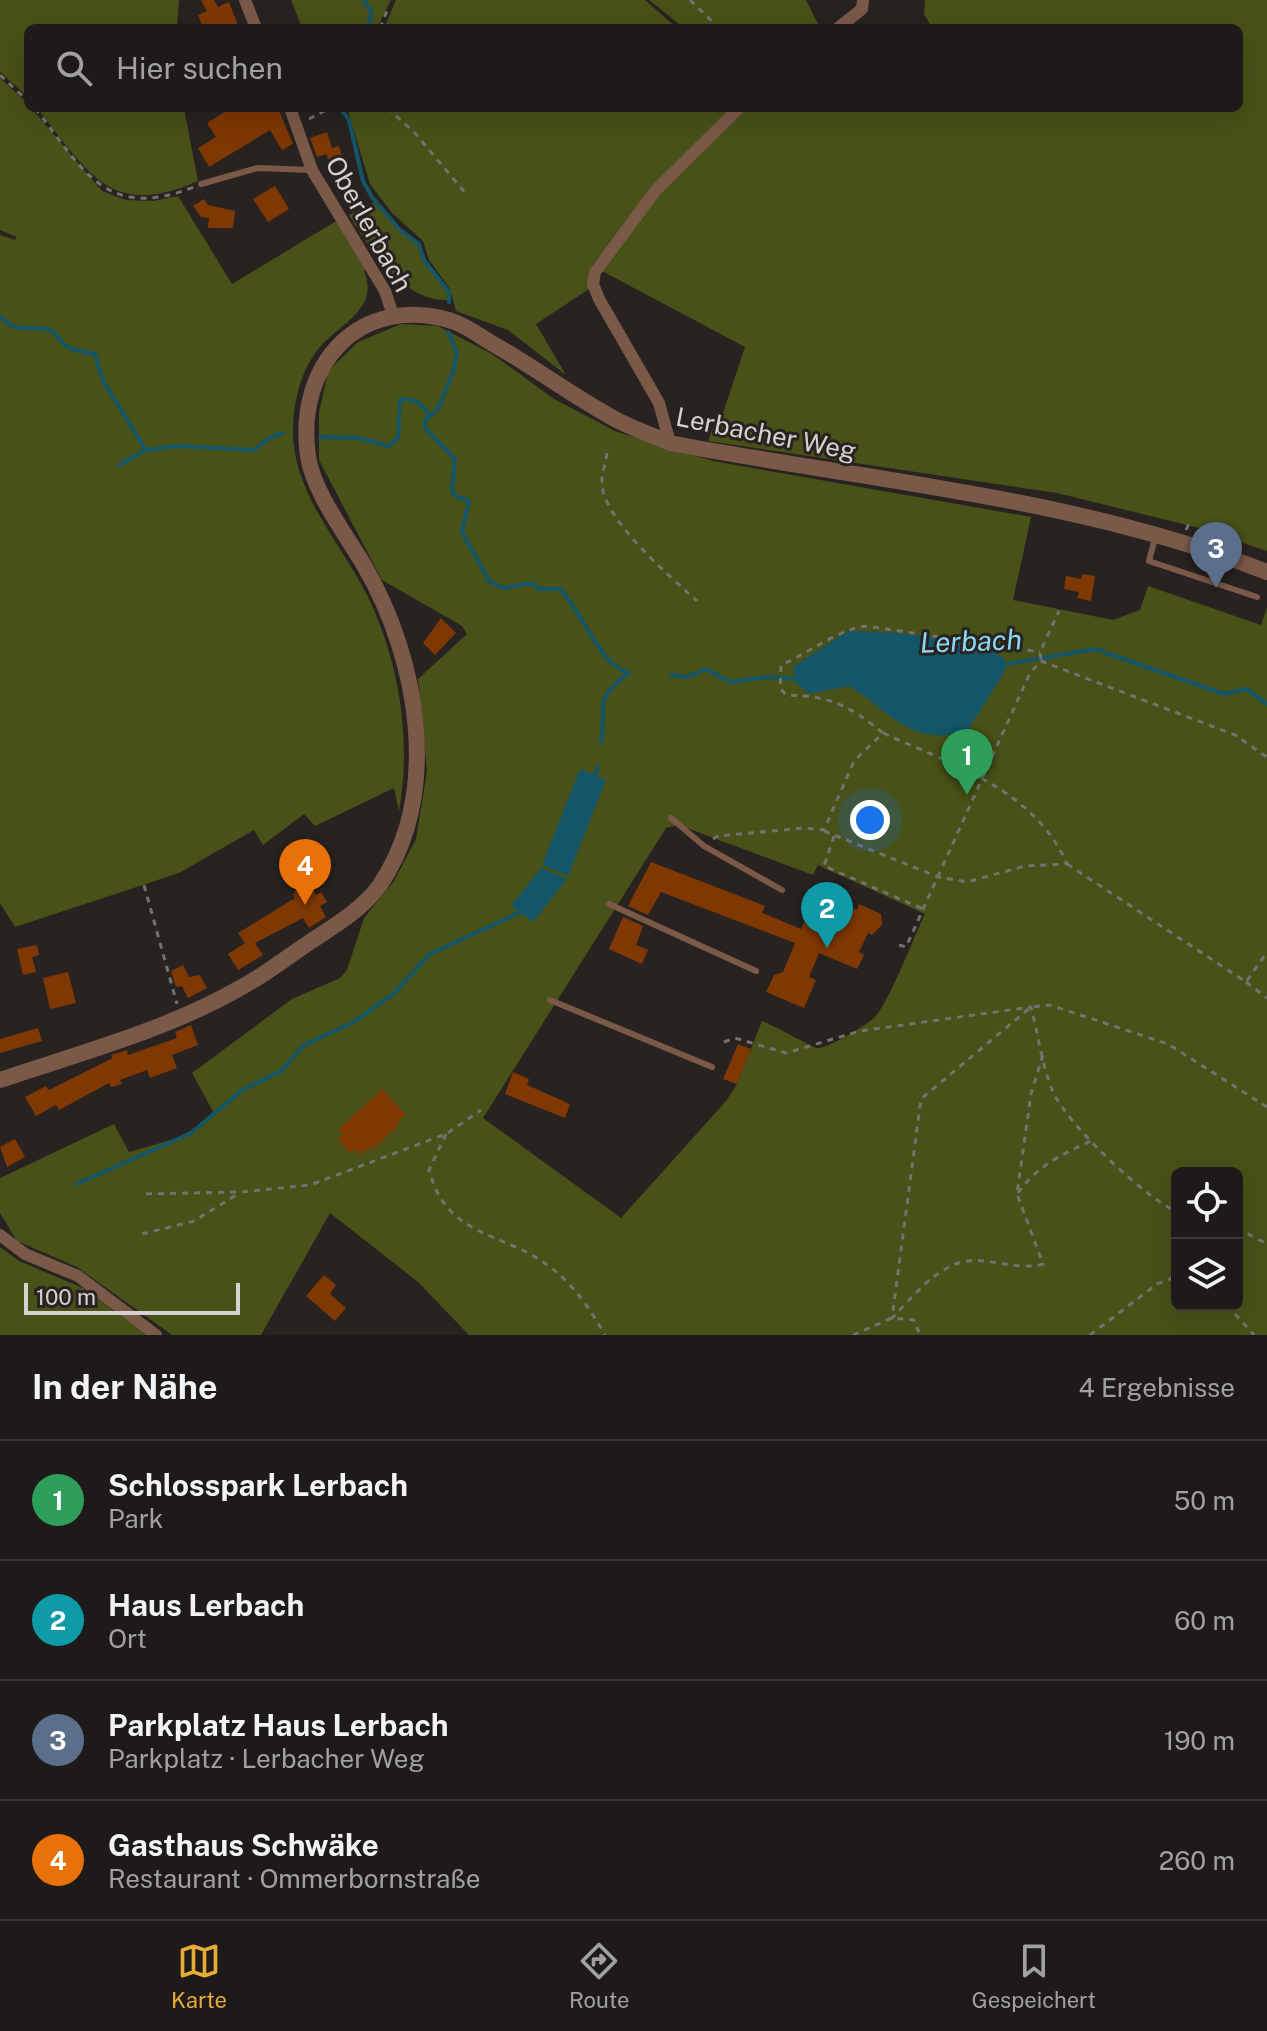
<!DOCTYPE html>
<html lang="de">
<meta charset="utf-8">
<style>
:root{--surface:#1e1a19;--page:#2b2726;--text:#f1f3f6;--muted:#a1a1a2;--line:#3c3838;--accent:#e7ac37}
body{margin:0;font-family:"Public Sans",sans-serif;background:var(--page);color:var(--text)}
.controls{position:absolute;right:24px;bottom:24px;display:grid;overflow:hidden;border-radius:12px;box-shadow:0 8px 32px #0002}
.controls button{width:72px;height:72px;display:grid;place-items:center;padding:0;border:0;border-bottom:2px solid var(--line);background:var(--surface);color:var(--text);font:40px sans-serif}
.scale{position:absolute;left:24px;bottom:20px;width:216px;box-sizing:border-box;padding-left:8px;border:4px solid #d6d2d1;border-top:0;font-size:22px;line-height:28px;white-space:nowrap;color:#d6d2d1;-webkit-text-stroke:6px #282321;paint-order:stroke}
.you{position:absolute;left:870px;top:820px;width:28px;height:28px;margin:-20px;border:6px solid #fff;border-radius:50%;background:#1a73e8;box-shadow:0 0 0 12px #1a73e833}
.badge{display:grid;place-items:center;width:52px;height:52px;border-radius:50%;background:var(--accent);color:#fff;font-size:26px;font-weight:700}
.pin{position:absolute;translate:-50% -66px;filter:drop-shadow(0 2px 4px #0008)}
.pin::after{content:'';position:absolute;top:42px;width:28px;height:24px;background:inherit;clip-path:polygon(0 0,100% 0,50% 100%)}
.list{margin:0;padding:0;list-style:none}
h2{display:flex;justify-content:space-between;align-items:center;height:104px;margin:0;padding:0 32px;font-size:34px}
h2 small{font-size:26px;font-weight:400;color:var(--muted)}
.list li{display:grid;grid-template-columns:52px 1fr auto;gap:24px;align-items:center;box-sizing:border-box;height:120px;padding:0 32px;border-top:2px solid var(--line)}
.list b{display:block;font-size:30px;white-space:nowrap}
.list p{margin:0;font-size:26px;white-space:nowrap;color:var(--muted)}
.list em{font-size:26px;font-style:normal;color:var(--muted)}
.icon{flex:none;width:44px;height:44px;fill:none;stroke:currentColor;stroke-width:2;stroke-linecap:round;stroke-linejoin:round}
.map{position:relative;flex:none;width:1267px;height:1335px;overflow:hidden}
.search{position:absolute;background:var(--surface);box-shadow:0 8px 32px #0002;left:24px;right:24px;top:24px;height:88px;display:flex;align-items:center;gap:20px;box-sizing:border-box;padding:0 28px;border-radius:12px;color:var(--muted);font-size:30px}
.sheet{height:584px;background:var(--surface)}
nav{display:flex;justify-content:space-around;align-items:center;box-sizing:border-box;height:112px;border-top:2px solid var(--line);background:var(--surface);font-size:22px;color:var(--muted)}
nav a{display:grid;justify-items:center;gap:4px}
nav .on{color:var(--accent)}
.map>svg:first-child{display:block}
.green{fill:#485117;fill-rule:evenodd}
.water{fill:#145667}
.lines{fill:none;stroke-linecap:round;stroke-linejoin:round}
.stream{stroke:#145667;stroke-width:4}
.building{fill:#803803}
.path{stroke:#75716f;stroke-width:3;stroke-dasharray:6 6;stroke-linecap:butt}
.service{stroke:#7b5948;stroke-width:6}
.minor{stroke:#7b5948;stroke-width:12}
.tertiary{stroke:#7b5948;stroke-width:16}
.labels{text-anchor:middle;stroke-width:6;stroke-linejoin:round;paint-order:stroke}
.street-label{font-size:26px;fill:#d6d2d1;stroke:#282321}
.water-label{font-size:28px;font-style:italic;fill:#89daf3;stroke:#282321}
</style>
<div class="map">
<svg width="1267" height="1335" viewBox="0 0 1267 1335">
<rect width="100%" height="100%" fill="#282321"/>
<path class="green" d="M0 0H179L177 28H28V97L0 72Z
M291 0H391L377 28H302Z
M396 0H645L677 28H384Z
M649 0H806L820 28H684Z
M925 0H1267V551L1199 528 1057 493 708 441 718 414 722 416 745 347 602 271 660 190 745 108H1239V28H932L924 14Z
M0 78 26 102 102 191 126 200 153 201 178 196 232 284 338 220 369 269 364 271C381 311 335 325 316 352 300 374 294 401 293 427 291 492 341 542 368 597 399 661 412 740 399 811L394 788 315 826 304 814 263 845 254 830 179 873 15 927 0 903V235L15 240 17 237 0 230Z
M37 108H184L198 181C109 221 87 170 37 108Z
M347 108H732L655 183 593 264 588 275 589 289 536 324 566 375 508 330 456 311 450 289 429 260 423 241 392 213 370 184Z
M376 201 400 230 418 243 426 263 448 290 449 300C405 303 369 249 349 215Z
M401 324 438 326 492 354 554 399 617 432 713 461 1031 517 1013 600 1113 620 1140 610 1148 586 1261 625 1267 608V1335H469L418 1282 330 1213 261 1335H172L77 1267 17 1241 0 1213V1178L114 1124 129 1152 188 1135 215 1115 192 1073 292 999 340 978 347 970 364 918 394 881 416 839 427 771 418 679 467 634 462 626 382 580 319 460V413L328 371 358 342ZM679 825 813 875 818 865 925 914C913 939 891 997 876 1016 870 1023 828 1049 817 1048 812 1047 773 1025 762 1021L737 1084 726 1101 621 1218 483 1118 666 828ZM1177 1173H1237V1305H1177Z
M0 1247 19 1261 83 1288 146 1335H0Z"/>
<path class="water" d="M848 631C888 631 970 637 1004 658L1005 671 968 730C913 750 889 710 849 686L809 694 796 683 793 667Z
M580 769 606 780 568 876 542 865Z
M541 868 567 879 533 922 511 906Z"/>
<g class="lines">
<path class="stream" d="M364 0 372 13 367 28
M340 108 349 120 363 181 372 197 400 230 419 244 424 260 449 292V302
M0 316C15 333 26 326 46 329 56 331 58 339 65 345 71 351 86 352 95 354L103 381 146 450 177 446 254 450 271 437 283 433
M448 332 457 353 453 372 439 407 424 422 426 429 455 459 452 491 457 497 469 501 462 532 490 582 504 588 532 583 539 589H560C584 613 598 664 629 673
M320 437 358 438 389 446 398 438 400 400C414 397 421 404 429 415
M120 465 145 450
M1001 665 1095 649 1224 694 1246 689 1267 704
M671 675 687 677 706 669 730 682 769 677 798 679
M601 742C608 702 591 704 627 674
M594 778 598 767
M77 1184 191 1133 242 1090 281 1071 304 1045 354 1022 393 994 430 954 523 911"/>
</g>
<path class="building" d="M201 0H214L218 7 229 2 239 28H203L198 15 207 11Z
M231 108H278L293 144 282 150 270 130 209 167 198 148 216 137 207 123Z
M327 132 332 148 339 146 343 159 330 163 326 154 317 157 310 138Z
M275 186 289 209 268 222 253 199Z
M204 199 208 205 235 211 233 228H208L209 218 201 217 193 206Z
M1082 574 1095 576 1091 601 1077 598 1079 592 1064 589 1066 576 1081 579Z
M441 618 456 633 435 655 423 643Z
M651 862 765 906 762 913 801 929 819 887 836 894 833 900 857 910 859 904 881 914 882 925 872 935 868 933 859 952 864 955 857 969 819 953 809 977 816 980 804 1008 766 992 774 975 783 972 795 943 661 892 648 915 628 906Z
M308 882 316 895 321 892 327 902 320 906 326 917 309 928 303 918 255 943 263 955 238 970 228 954 245 943 238 933 295 898 293 894 298 888Z
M623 917 643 926 636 945 648 950 642 964 609 949Z
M37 945 39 955 32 957 36 972 23 975 17 949Z
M183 965 189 977 200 975 207 988 188 998 182 986 176 987 171 971Z
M68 972 76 1003 50 1009 43 978Z
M191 1025 198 1045 172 1055 177 1068 150 1078 147 1070 120 1080 122 1084 111 1087 109 1083 59 1110 56 1105 36 1116 25 1097 46 1086 49 1090 113 1058 111 1055 127 1050 128 1055 177 1038 175 1032Z
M38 1028 42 1041 0 1053V1039Z
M738 1044 751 1049 737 1084 723 1079Z
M513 1072 529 1079 527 1085 570 1104 565 1118 505 1094Z
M382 1089 405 1114 397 1123 399 1125 372 1150 370 1147 361 1155 355 1149 350 1153 337 1139 343 1135 338 1130Z
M15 1139 25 1157 7 1167 0 1147Z
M324 1275 336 1285 330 1294 346 1308 335 1321 306 1296Z"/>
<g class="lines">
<path class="path" d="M690 0 719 28
M380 28 389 6
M0 75 28 101
M35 108C83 169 105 222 194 187
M387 108 414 132 467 195
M309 119 330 108
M607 453C606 462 601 475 602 484 604 521 670 576 697 601
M1186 530 1190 521
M1041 659 1040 652 1059 611
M824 831 938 877 967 882 1025 866 1067 864C1034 789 953 765 883 733
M834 836 824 866 923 909
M713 839 718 836 804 828 824 830 854 761 883 733C848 705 831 696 786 695L780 688 781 665C811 652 834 631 866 626L1040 652
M1067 864 1246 982 1267 952
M144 885 177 1004
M899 945 906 947 1030 673 1041 661 1235 735 1267 757
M1246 982 1267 998
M724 1042 735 1038 786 1053 860 1031 1031 1007C1038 1034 1042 1066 1053 1092 1068 1125 1144 1197 1177 1212
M1043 1055 1031 1094 1017 1194 1043 1264C1018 1271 993 1258 967 1261 936 1266 913 1297 892 1318L921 1099 1031 1007 1050 1005 1168 1044 1267 1107
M446 1134 429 1170C447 1239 504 1231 550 1267 575 1286 590 1309 605 1335
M1018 1193C1037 1166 1062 1154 1091 1141
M146 1194 241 1192 310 1185 446 1134 481 1110
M1237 1228 1267 1244
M142 1234 194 1221 238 1194
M1227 1305 1254 1335
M853 1335 892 1318 914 1320 920 1335
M1090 1335 1157 1284 1177 1276"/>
<path class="service" d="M201 184 257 168 311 170
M1155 538 1149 561 1257 597
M671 818 704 846 782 890
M609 904 756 971
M550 1000 712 1067"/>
<path class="minor" d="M245 0 256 28
M838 28 862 9 863 0
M290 108 312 170 385 291 393 315
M670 443 659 403 599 299 593 284 595 272 656 190 739 108
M0 1235 25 1254 78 1276 156 1335"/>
<path class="tertiary" d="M0 1080C80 1053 167 1030 240 988 265 975 287 957 310 942 334 926 363 909 380 885 442 792 418 659 365 567 347 536 313 492 308 456 295 365 359 293 452 321 467 326 481 337 495 345 535 368 573 396 613 418 631 428 652 435 670 443 869 481 1077 497 1267 572"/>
</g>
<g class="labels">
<g class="street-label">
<text transform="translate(369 224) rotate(61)" y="9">Oberlerbach</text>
<text transform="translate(766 434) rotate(11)" y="9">Lerbacher Weg</text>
</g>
<g class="water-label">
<text transform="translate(971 641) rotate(-2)" y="10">Lerbach</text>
</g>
</g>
</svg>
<div class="controls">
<button><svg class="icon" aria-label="locate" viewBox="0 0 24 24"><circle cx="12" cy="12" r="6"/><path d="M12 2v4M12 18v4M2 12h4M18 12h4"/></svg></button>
<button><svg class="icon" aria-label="layers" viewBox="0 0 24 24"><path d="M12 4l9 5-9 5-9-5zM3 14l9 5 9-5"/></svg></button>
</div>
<div class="scale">100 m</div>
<div class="you"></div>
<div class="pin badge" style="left:967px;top:795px;background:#2e9e5b">1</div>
<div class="pin badge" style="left:827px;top:948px;background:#0f9aa8">2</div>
<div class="pin badge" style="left:1216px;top:588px;background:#5c6f8a">3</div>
<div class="pin badge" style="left:305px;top:905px;background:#e8710a">4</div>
<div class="search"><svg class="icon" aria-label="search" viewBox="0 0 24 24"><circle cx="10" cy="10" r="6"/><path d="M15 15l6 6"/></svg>Hier suchen</div>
</div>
<section class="sheet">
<h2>In der Nähe<small>4 Ergebnisse</small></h2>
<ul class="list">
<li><span class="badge" style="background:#2e9e5b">1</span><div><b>Schlosspark Lerbach</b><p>Park</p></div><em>50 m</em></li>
<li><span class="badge" style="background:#0f9aa8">2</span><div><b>Haus Lerbach</b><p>Ort</p></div><em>60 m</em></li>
<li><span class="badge" style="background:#5c6f8a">3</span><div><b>Parkplatz Haus Lerbach</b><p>Parkplatz · Lerbacher Weg</p></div><em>190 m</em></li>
<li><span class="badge" style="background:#e8710a">4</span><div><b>Gasthaus Schwäke</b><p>Restaurant · Ommerbornstraße</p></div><em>260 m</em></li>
</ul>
</section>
<nav>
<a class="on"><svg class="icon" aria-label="map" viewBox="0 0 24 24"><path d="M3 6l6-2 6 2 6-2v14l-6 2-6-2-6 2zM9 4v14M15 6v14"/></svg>Karte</a>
<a><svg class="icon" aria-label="directions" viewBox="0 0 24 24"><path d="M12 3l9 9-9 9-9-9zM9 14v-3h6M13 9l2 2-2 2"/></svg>Route</a>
<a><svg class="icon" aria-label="saved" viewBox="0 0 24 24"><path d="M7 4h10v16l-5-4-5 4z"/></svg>Gespeichert</a>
</nav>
